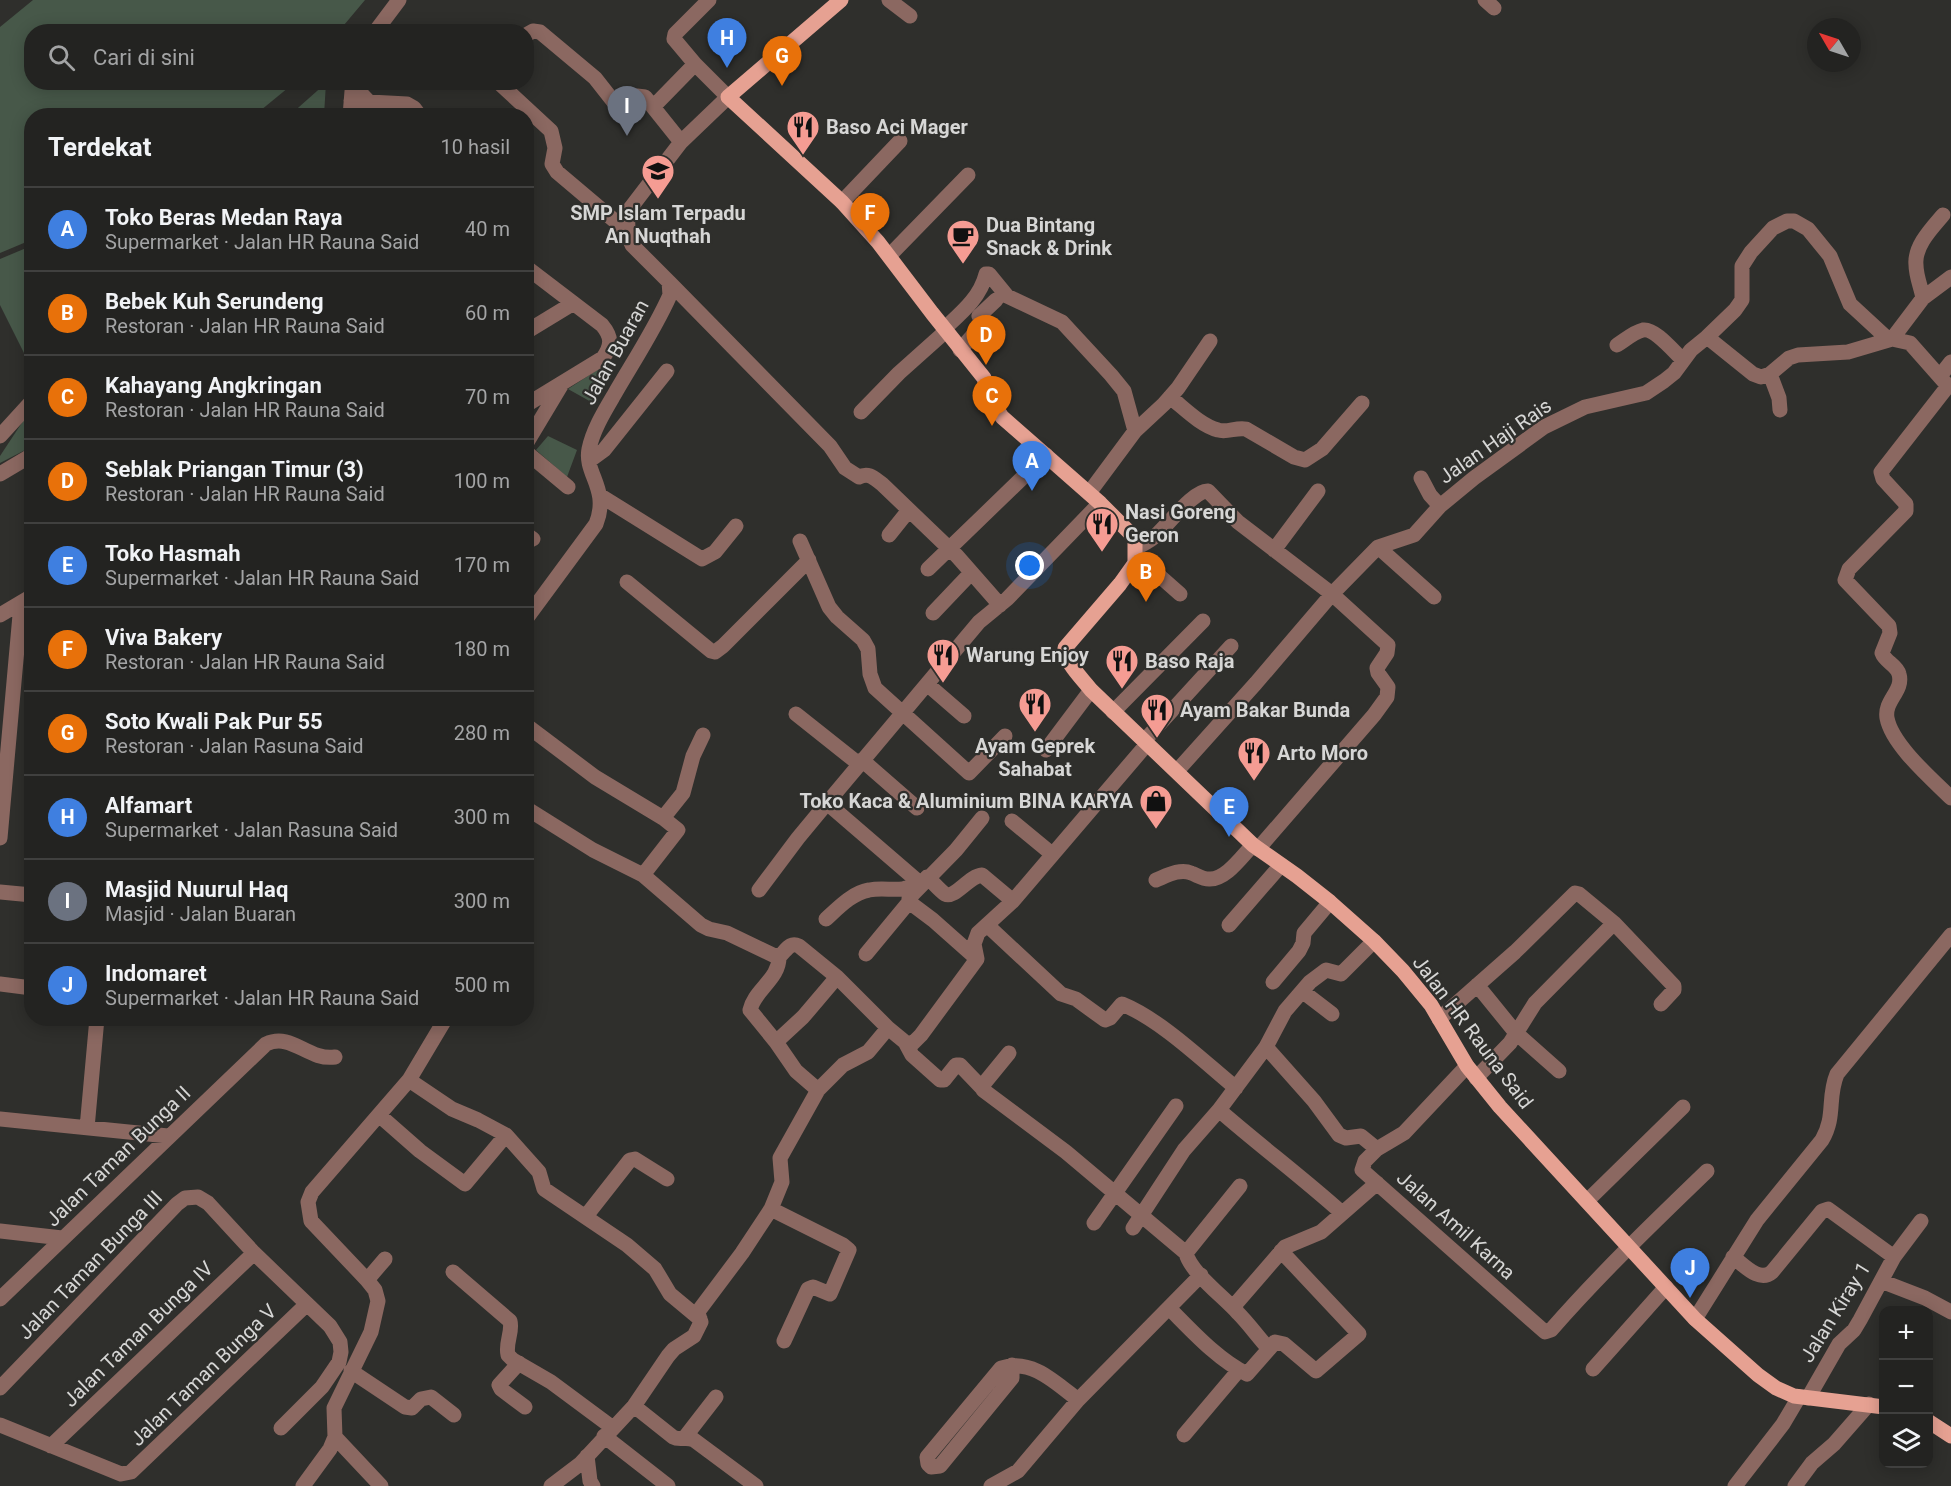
<!DOCTYPE html>
<html lang="id">
<meta charset="utf-8">
<style>
:root{--surface:#232321;--page:#2b2b2a;--text:#f1f3f6;--muted:#a3a4a5;--line:#40403f;--accent:#8bbbb9}
body{margin:0;font-family:Roboto,sans-serif;background:var(--page);color:var(--text)}
.controls{position:absolute;right:18px;bottom:18px;display:grid;overflow:hidden;border-radius:12px;box-shadow:0 3px 15px #0003}
.controls button{width:54px;height:54px;display:grid;place-items:center;padding:0;border:0;border-bottom:2px solid var(--line);background:var(--surface);color:var(--text);font:30px sans-serif}
.compass{position:absolute;left:1807px;top:18px;width:54px;height:54px;border-radius:50%;background:var(--surface);box-shadow:0 3px 15px #0003;rotate:309deg}
.you{position:absolute;left:1030px;top:566px;width:21px;height:21px;margin:-15px;border:4px solid #fff;border-radius:50%;background:#1a73e8;box-shadow:0 0 0 9px #1a73e833}
.badge{display:grid;place-items:center;width:39px;height:39px;border-radius:50%;background:var(--accent);color:#fff;font-size:20px;font-weight:700}
.pin{position:absolute;translate:-50% -50px;filter:drop-shadow(0 2px 3px #0008)}
.pin::after{content:'';position:absolute;top:32px;width:21px;height:18px;background:inherit;clip-path:polygon(0 0,100% 0,50% 100%)}
.list{margin:0;padding:0;list-style:none}
h2{display:flex;justify-content:space-between;align-items:center;height:78px;margin:0;padding:0 24px;font-size:26px}
h2 small{font-size:20px;font-weight:400;color:var(--muted)}
.list li{display:grid;grid-template-columns:39px 1fr auto;gap:18px;align-items:center;box-sizing:border-box;height:84px;padding:0 24px;border-top:2px solid var(--line)}
.list b{display:block;font-size:22px;white-space:nowrap}
.list p{margin:0;font-size:20px;white-space:nowrap;color:var(--muted)}
.list em{font-size:20px;font-style:normal;color:var(--muted)}
.icon{flex:none;width:33px;height:33px;fill:none;stroke:currentColor;stroke-width:2;stroke-linecap:round;stroke-linejoin:round}
.map{position:relative;flex:none;width:1951px;height:1486px;overflow:hidden}
.search{position:absolute;background:var(--surface);box-shadow:0 3px 15px #0003;left:24px;top:24px;width:510px;height:66px;display:flex;align-items:center;gap:15px;box-sizing:border-box;padding:0 21px;border-radius:24px;color:var(--muted);font-size:22px}
.panel{position:absolute;background:var(--surface);box-shadow:0 3px 15px #0003;left:24px;top:108px;width:510px;height:918px;border-radius:24px}
.map>svg:first-child{display:block}
.green{fill:#475849}
.lines{fill:none;stroke-linecap:round;stroke-linejoin:round}
.minor{stroke:#8b6861;stroke-width:15}
.major{stroke:#e6a192;stroke-width:15}
.labels{text-anchor:middle;stroke-width:4.5;stroke-linejoin:round;paint-order:stroke}
.poi-label{font-size:20px;font-weight:bold;fill:#d6d6d5;stroke:#2f2f2c;text-anchor:start}
.street-label{font-size:20px;fill:#d6d6d5;stroke:#2f2f2c}
</style>
<div class="map">
<svg width="1951" height="1486" viewBox="0 0 1951 1486">
<rect width="100%" height="100%" fill="#2f2f2c"/>
<path class="green" d="M33 0H365L339 31 32 32V82L294 83 255 115 32 116 31 240 0 253V27Z
M326 83 324 115H290Z
M31 246V290L24 295 31 307V367L0 305V259Z
M611 361 593 403 568 389Z
M31 409V447L0 463V456Z
M548 436 577 450 567 477 536 450Z"/>
<g class="lines">
<path class="minor" d="M889 0 910 16
M1485 0 1494 8
M375 32 399 0
M526 35 533 31 540 32 595 78 617 106H623L637 96 645 97 681 142
M498 82 551 131 555 148 552 164 557 172 628 232
M353 85 369 102 368 116
M351 101 407 104 414 108 420 116
M653 107 695 64
M350 116 352 91
M842 202 900 141
M889 256 968 175
M526 267 602 325C612 337 612 345 603 358L526 405
M669 282 830 446 845 468 859 477C869 472 874 478 882 484L957 556 1000 605
M1923 298C1921 287 1916 276 1916 265 1914 246 1932 228 1943 215
M944 329C961 313 980 298 986 274H989L1007 296 1062 322 1111 375 1124 391 1135 431
M526 332 572 304
M1707 337 1735 310 1742 300V266L1751 252 1773 228 1787 221H1794L1808 229 1830 256 1850 304 1889 340
M1892 339 1910 343 1948 386 1881 472 1883 479 1906 504V511L1849 569 1845 580 1889 626 1890 633 1882 653C1885 662 1897 665 1899 674 1904 691 1884 700 1887 718 1892 745 1932 779 1951 798
M1617 345C1625 340 1634 332 1643 330 1655 328 1674 352 1683 360
M960 350 983 324 979 316 996 300
M1770 374 1779 398 1780 410
M1940 376 1951 362
M1170 397C1184 408 1200 425 1218 430 1227 433 1236 427 1246 429L1294 457 1305 460 1322 449 1362 403
M861 412 899 373 946 331
M0 436 32 401
M526 444 562 384
M526 452 568 487
M589 461 604 450 667 371
M0 474 32 455
M1421 478 1430 495 1440 506
M1089 493 1135 431 1164 404 1178 388 1210 341
M601 496 702 559 715 552 736 526
M526 534 533 539
M889 535 909 510
M800 541 829 607 837 617 863 640 868 649 870 674 875 688 969 773 1005 736
M1378 547 1434 597
M1136 548C1142 545 1148 542 1153 538 1166 528 1193 490 1208 491L1238 522 1332 594 1388 645 1387 653 1377 668 1378 673 1388 687 1387 697 1374 715 1258 849
M1274 550 1318 491
M1135 563 1146 564 1180 594
M928 569 1046 455
M627 582 711 651 715 652 723 646 809 560
M933 613 971 573
M0 615 32 596
M526 619 596 524C610 489 584 474 589 449 593 430 604 412 614 395 633 362 655 329 670 295L669 282 632 245C627 234 627 222 629 210L681 142 728 97 695 64 674 39 675 34 709 0
M927 684 964 716
M1113 712 1203 621
M796 714 859 764
M526 725 595 777 663 818
M1144 741 1231 646
M1046 750 1091 690
M862 760 917 808
M1177 771 1256 683 1332 594 1378 547 1414 535 1440 506 1474 478 1544 427 1585 407 1646 393 1664 381 1674 373 1691 350 1707 337 1753 374 1761 377 1770 374 1789 358 1798 355 1848 352 1892 339 1923 298 1951 277
M526 808 593 850 643 875 701 925 709 929 727 933 775 956 781 955C787 949 790 942 799 946L837 977 888 1028 905 1042 912 1055 940 1080H944L956 1065H960L982 1088
M1012 821 1052 854
M0 838 21 604
M643 875 678 830 663 818 683 793 693 756 703 735
M927 877C933 882 939 890 945 894 955 899 969 876 982 875L1013 901
M1156 880C1166 876 1180 868 1191 873 1197 875 1202 879 1209 879 1226 880 1242 856 1253 845
M921 884 827 803 979 622 1007 599 1100 503
M759 890 798 838 827 803
M0 892 32 895
M826 919C838 908 852 893 869 890 889 886 900 895 919 882
M987 925 1061 994 1076 999 1105 1020 1110 1018 1122 1004C1161 1020 1202 1060 1236 1088
M1229 925 1281 865
M866 954 909 902
M779 956C780 979 754 990 750 1010L776 1042 796 1071 818 1090
M977 959 933 920 909 902V898L956 850 982 818
M1273 982 1299 951 1303 943 1304 933 1330 902
M0 984 32 988
M1477 985 1516 1033 1559 1071
M1302 991 1332 1014
M1439 1019 1515 952 1575 893 1579 894 1614 923 1674 986V990L1661 1004
M776 1042 803 1017 837 977
M905 1042 912 1044 921 1035 977 959 974 944 978 933 1013 901 1147 744
M1266 1047 1314 1101 1339 1135 1346 1138 1361 1136 1377 1149
M1009 1053 982 1086 983 1090 1066 1152 1186 1253C1190 1272 1225 1298 1238 1313 1249 1324 1258 1337 1269 1349L1247 1374C1217 1359 1192 1331 1169 1308
M1467 1066 1404 1133 1377 1149 1365 1161 1362 1170 1545 1332 1551 1330C1600 1274 1654 1222 1707 1171
M1476 1078 1510 1043 1535 1003 1614 923
M409 1080 452 1109 478 1120 506 1135 539 1172 544 1189 627 1245 655 1269 670 1294 700 1319
M1219 1110C1259 1145 1302 1177 1342 1213
M379 1115 420 1151 465 1184 506 1135
M0 1119 168 1136
M87 1128 97 1018
M1587 1201 1683 1107
M771 1209 843 1245 849 1250 830 1294 813 1287 808 1289 784 1341
M586 1216 630 1160 635 1159 667 1179
M1094 1223 1176 1106
M1133 1228 1184 1150 1219 1110 1266 1047 1285 1011 1310 982 1326 970 1341 974 1374 941
M0 1231 62 1238
M1186 1253 1240 1186
M1733 1257C1744 1265 1759 1283 1772 1272L1822 1211 1828 1209 1894 1257
M453 1272 510 1321C513 1332 505 1343 508 1355L513 1360 551 1382 613 1428
M367 1280 385 1259
M1881 1281 1925 1298 1951 1312
M0 1299 266 1044C292 1032 308 1061 335 1057
M1233 1307 1285 1247 1321 1232 1377 1183
M1695 1319 1757 1220 1822 1140C1836 1116 1827 1098 1837 1074L1951 935
M1269 1349 1275 1342 1284 1344 1316 1371 1359 1334 1281 1251
M519 1363 499 1385 501 1389 525 1407
M1012 1365V1378L940 1466 931 1467 928 1464 927 1457 1001 1368C1031 1358 1055 1382 1078 1400
M1593 1369 1666 1287
M351 1371 405 1407 412 1408 421 1399 431 1397 454 1415
M0 1388 177 1204 185 1198 198 1197 208 1203 254 1253 330 1326 340 1342 341 1352 339 1362 322 1387 281 1428
M1808 1398 1839 1344 1854 1330 1860 1320 1894 1257 1921 1221
M634 1406 673 1437C680 1441 686 1436 694 1440L756 1486
M0 1425 121 1474 131 1472 307 1304
M1184 1435 1239 1370
M604 1436 668 1486
M335 1437 381 1486
M685 1437 716 1397
M51 1446 254 1253
M587 1456 590 1481 593 1486
M303 1486 330 1449 335 1437 334 1408 371 1332 378 1301 375 1290 367 1280 311 1221 308 1202 312 1192 409 1080 446 1018
M551 1486 580 1464 634 1406 668 1356 674 1349 694 1336 701 1322 698 1313 700 1309 742 1253 771 1209 782 1182 780 1158 818 1090 843 1065 868 1052 888 1028
M991 1486 1018 1471 1078 1400 1201 1275
M1735 1486 1783 1424 1799 1397
M1795 1486 1812 1463 1834 1444 1869 1404"/>
<path class="major" d="M841 0 728 97 842 202 878 242 932 313 984 378 990 398 1002 417 1100 503 1131 534 1135 541V563L1120 584 1065 648C1065 663 1082 678 1091 690L1253 845 1297 876 1330 902 1374 941 1403 971 1431 1005 1467 1066 1500 1107 1695 1319 1758 1375 1776 1388 1794 1396 1884 1407
M1928 1421 1951 1436"/>
</g>
<defs>
<g id="restaurant-pin" transform="scale(1.725)"><path d="M0 17L-7.5 6A9.5 9.5 0 1 1 7.5 6Z" fill="#f59c93" stroke="#2f2f2c"/><path d="M-5-6h1v4h1v-4h1v4h1v-4h1v5L-1.5 .5V6h-2V.5L-5-1ZM5-6V6H3V1.5H1.5Q1.5-4 5-6Z" fill="#111"/></g>
<g id="university-pin" transform="scale(1.725)"><path d="M0 17L-7.5 6A9.5 9.5 0 1 1 7.5 6Z" fill="#f59c93" stroke="#2f2f2c"/><path d="M0-5L7-2L0 1L-7-2ZM-4 1L0 2.5L4 1V4Q0 6-4 4Z" fill="#111"/></g>
<g id="cafe-pin" transform="scale(1.725)"><path d="M0 17L-7.5 6A9.5 9.5 0 1 1 7.5 6Z" fill="#f59c93" stroke="#2f2f2c"/><path d="M-5.5-4.5H6V0H3Q3 3.5 0 3.5H-2.5Q-5.5 3.5-5.5 0ZM3-3.2v2h1.7v-2ZM-6 4.5H4V6H-6Z" fill="#111"/></g>
<g id="shop-pin" transform="scale(1.725)"><path d="M0 17L-7.5 6A9.5 9.5 0 1 1 7.5 6Z" fill="#f59c93" stroke="#2f2f2c"/><path d="M-5-2.5h2.3a2.7 3.5 0 0 1 5.4 0H5L5.5 6h-11ZM-1.5-2.5h3a1.5 2.3 0 0 0-3 0Z" fill="#111"/></g>
</defs>
<g fill-rule="evenodd">
<use href="#restaurant-pin" x="803" y="127"/>
<use href="#university-pin" x="658" y="171"/>
<use href="#cafe-pin" x="963" y="236"/>
<use href="#restaurant-pin" x="1102" y="524"/>
<use href="#restaurant-pin" x="943" y="655"/>
<use href="#restaurant-pin" x="1122" y="661"/>
<use href="#restaurant-pin" x="1035" y="704"/>
<use href="#restaurant-pin" x="1157" y="710"/>
<use href="#restaurant-pin" x="1254" y="753"/>
<use href="#shop-pin" x="1156" y="801"/>
</g>
<g class="labels">
<g class="poi-label">
<text x="826" y="134">Baso Aci Mager</text>
<text x="658" y="220" text-anchor="middle">SMP Islam Terpadu<tspan x="658" dy="23">An Nuqthah</tspan></text>
<text x="986" y="232">Dua Bintang<tspan x="986" dy="23">Snack &amp; Drink</tspan></text>
<text x="1125" y="519">Nasi Goreng<tspan x="1125" dy="23">Geron</tspan></text>
<text x="966" y="662">Warung Enjoy</text>
<text x="1145" y="668">Baso Raja</text>
<text x="1180" y="717">Ayam Bakar Bunda</text>
<text x="1035" y="753" text-anchor="middle">Ayam Geprek<tspan x="1035" dy="23">Sahabat</tspan></text>
<text x="1277" y="760">Arto Moro</text>
<text x="1133" y="808" text-anchor="end">Toko Kaca &amp; Aluminium BINA KARYA</text>
</g>
<g class="street-label">
<text transform="translate(615 352) rotate(-61)" y="7">Jalan Buaran</text>
<text transform="translate(1495 441) rotate(-35)" y="7">Jalan Haji Rais</text>
<text transform="translate(1473 1032) rotate(53)" y="7">Jalan HR Rauna Said</text>
<text transform="translate(118 1156) rotate(-44)" y="7">Jalan Taman Bunga II</text>
<text transform="translate(1456 1225) rotate(42)" y="7">Jalan Amil Karna</text>
<text transform="translate(90 1265) rotate(-46)" y="7">Jalan Taman Bunga III</text>
<text transform="translate(1835 1312) rotate(-58)" y="7">Jalan Kiray 1</text>
<text transform="translate(138 1334) rotate(-44)" y="7">Jalan Taman Bunga IV</text>
<text transform="translate(203 1375) rotate(-44)" y="7">Jalan Taman Bunga V</text>
</g>
</g>
</svg>
<div class="controls">
<button>+</button>
<button>−</button>
<button><svg class="icon" aria-label="layers" viewBox="0 0 24 24"><path d="M12 4l9 5-9 5-9-5zM3 14l9 5 9-5"/></svg></button>
</div>
<svg class="compass" viewBox="-18 -18 36 36"><path d="M0-13l5 13h-10z" fill="#e53935"/><path d="M0 13l5-13h-10z" fill="#a3a4a5"/></svg>
<div class="you"></div>
<div class="pin badge" style="left:1032px;top:491px;background:#3f7fe0">A</div>
<div class="pin badge" style="left:1146px;top:602px;background:#e8710a">B</div>
<div class="pin badge" style="left:992px;top:426px;background:#e8710a">C</div>
<div class="pin badge" style="left:986px;top:365px;background:#e8710a">D</div>
<div class="pin badge" style="left:1229px;top:837px;background:#3f7fe0">E</div>
<div class="pin badge" style="left:870px;top:243px;background:#e8710a">F</div>
<div class="pin badge" style="left:782px;top:86px;background:#e8710a">G</div>
<div class="pin badge" style="left:727px;top:68px;background:#3f7fe0">H</div>
<div class="pin badge" style="left:627px;top:136px;background:#6b7280">I</div>
<div class="pin badge" style="left:1690px;top:1298px;background:#3f7fe0">J</div>
<div class="search"><svg class="icon" aria-label="search" viewBox="0 0 24 24"><circle cx="10" cy="10" r="6"/><path d="M15 15l6 6"/></svg>Cari di sini</div>
<section class="panel">
<h2>Terdekat<small>10 hasil</small></h2>
<ul class="list">
<li><span class="badge" style="background:#3f7fe0">A</span><div><b>Toko Beras Medan Raya</b><p>Supermarket · Jalan HR Rauna Said</p></div><em>40 m</em></li>
<li><span class="badge" style="background:#e8710a">B</span><div><b>Bebek Kuh Serundeng</b><p>Restoran · Jalan HR Rauna Said</p></div><em>60 m</em></li>
<li><span class="badge" style="background:#e8710a">C</span><div><b>Kahayang Angkringan</b><p>Restoran · Jalan HR Rauna Said</p></div><em>70 m</em></li>
<li><span class="badge" style="background:#e8710a">D</span><div><b>Seblak Priangan Timur (3)</b><p>Restoran · Jalan HR Rauna Said</p></div><em>100 m</em></li>
<li><span class="badge" style="background:#3f7fe0">E</span><div><b>Toko Hasmah</b><p>Supermarket · Jalan HR Rauna Said</p></div><em>170 m</em></li>
<li><span class="badge" style="background:#e8710a">F</span><div><b>Viva Bakery</b><p>Restoran · Jalan HR Rauna Said</p></div><em>180 m</em></li>
<li><span class="badge" style="background:#e8710a">G</span><div><b>Soto Kwali Pak Pur 55</b><p>Restoran · Jalan Rasuna Said</p></div><em>280 m</em></li>
<li><span class="badge" style="background:#3f7fe0">H</span><div><b>Alfamart</b><p>Supermarket · Jalan Rasuna Said</p></div><em>300 m</em></li>
<li><span class="badge" style="background:#6b7280">I</span><div><b>Masjid Nuurul Haq</b><p>Masjid · Jalan Buaran</p></div><em>300 m</em></li>
<li><span class="badge" style="background:#3f7fe0">J</span><div><b>Indomaret</b><p>Supermarket · Jalan HR Rauna Said</p></div><em>500 m</em></li>
</ul>
</section>
</div>
